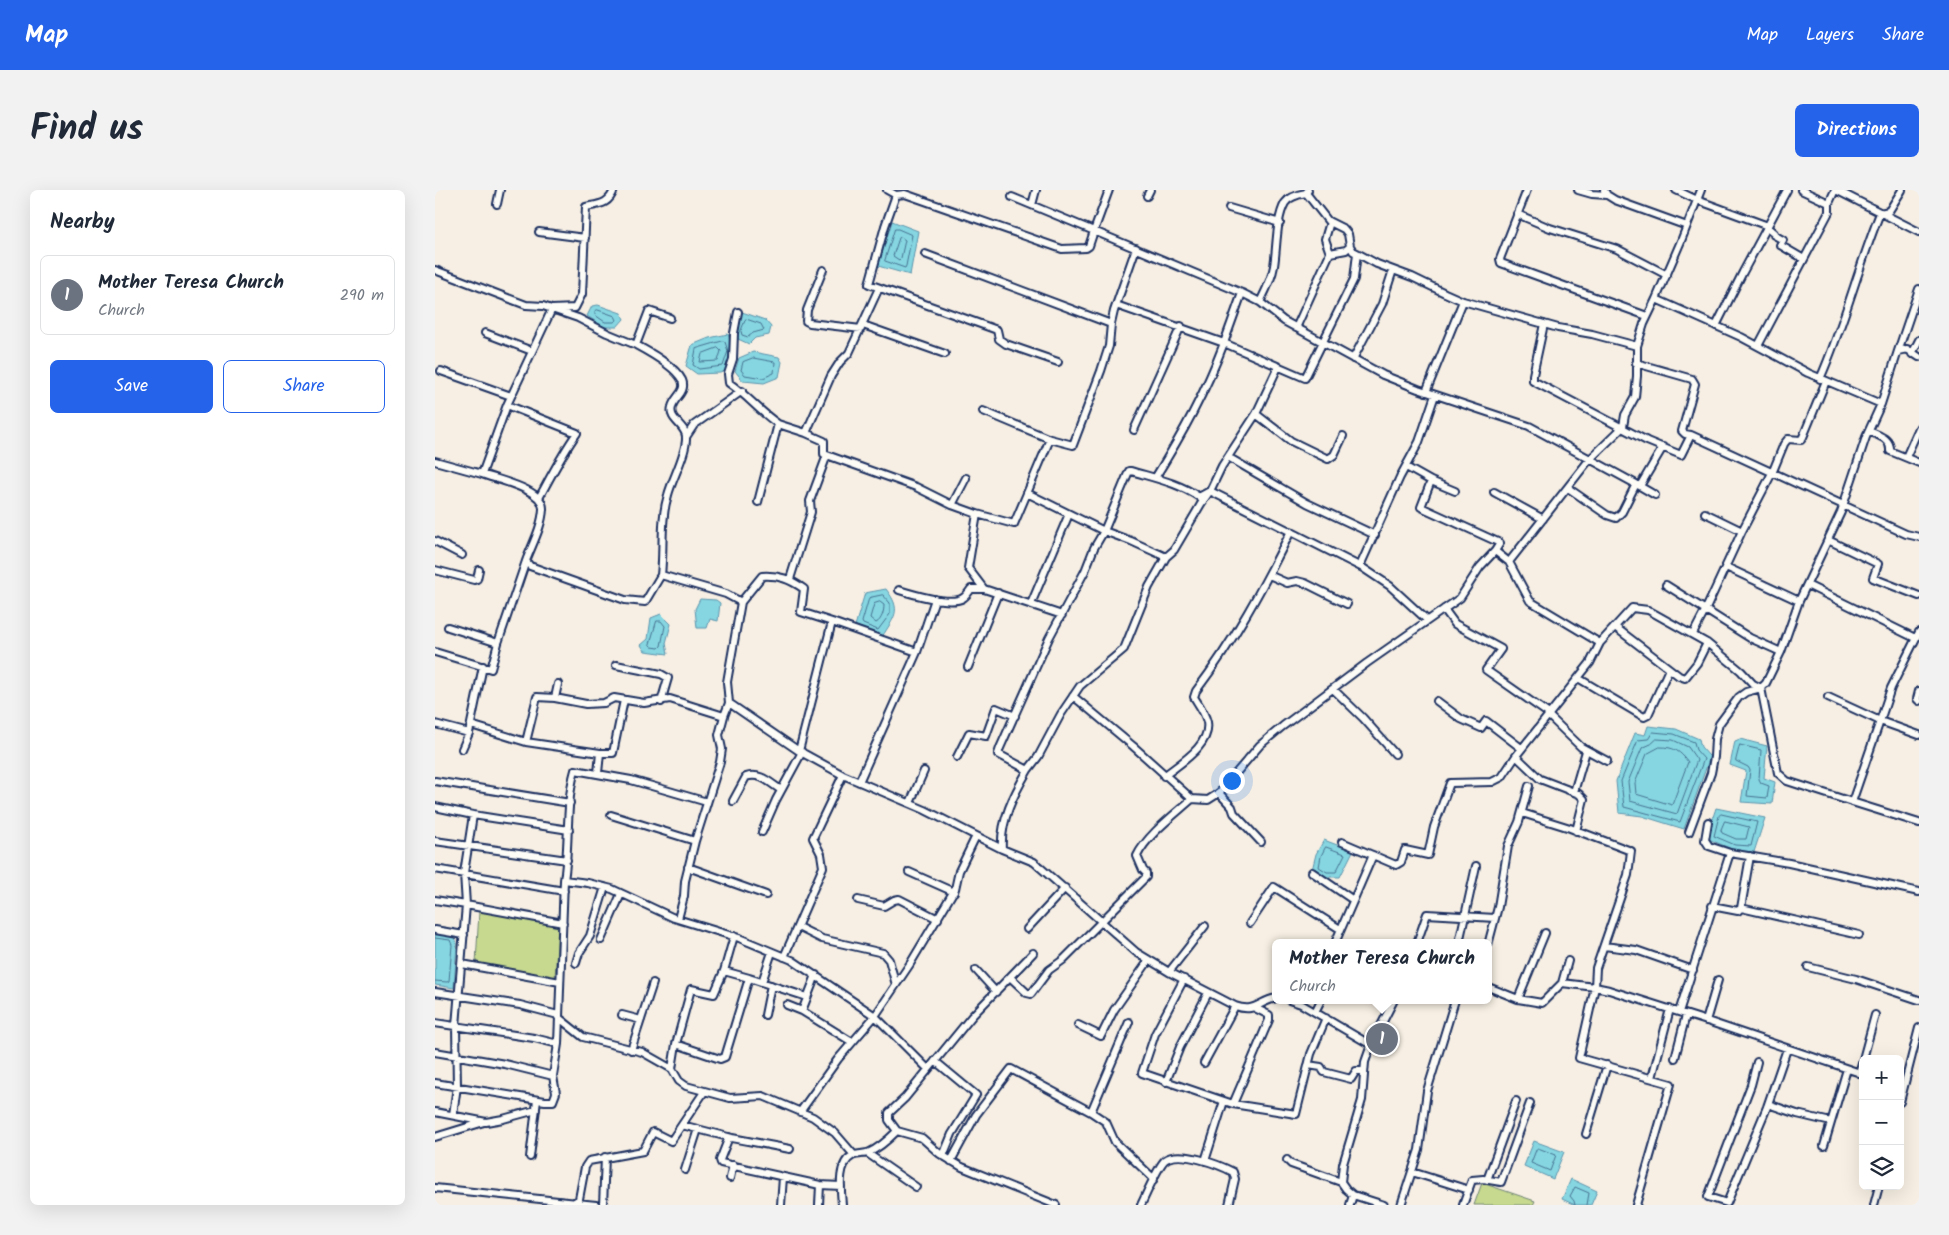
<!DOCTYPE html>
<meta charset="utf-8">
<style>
:root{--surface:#fff;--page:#f2f2f3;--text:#1f2937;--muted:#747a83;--line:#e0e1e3;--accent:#2563eb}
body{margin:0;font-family:Kalam,sans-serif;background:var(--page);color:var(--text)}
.controls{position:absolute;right:15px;bottom:15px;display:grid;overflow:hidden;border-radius:8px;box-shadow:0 5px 20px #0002}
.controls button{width:45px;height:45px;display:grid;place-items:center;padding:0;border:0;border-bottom:1px solid var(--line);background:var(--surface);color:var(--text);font:25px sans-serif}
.you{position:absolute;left:796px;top:590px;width:18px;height:18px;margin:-12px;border:4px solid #fff;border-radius:50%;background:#1a73e8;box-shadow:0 0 0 8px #1a73e833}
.badge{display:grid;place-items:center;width:32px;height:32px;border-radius:50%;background:var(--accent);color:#fff;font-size:16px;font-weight:700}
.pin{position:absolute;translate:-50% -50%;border:2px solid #fff;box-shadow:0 1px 5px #0006}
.popup{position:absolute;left:837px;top:749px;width:220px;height:65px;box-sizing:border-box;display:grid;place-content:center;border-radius:8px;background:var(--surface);filter:drop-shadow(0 1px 4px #0005);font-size:16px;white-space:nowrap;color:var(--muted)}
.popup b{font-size:19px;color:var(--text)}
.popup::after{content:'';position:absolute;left:50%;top:100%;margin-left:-10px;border:10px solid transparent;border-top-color:var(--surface)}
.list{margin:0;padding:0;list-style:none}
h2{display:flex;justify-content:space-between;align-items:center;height:65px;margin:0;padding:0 20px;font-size:21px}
h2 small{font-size:16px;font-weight:400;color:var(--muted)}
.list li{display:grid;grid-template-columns:32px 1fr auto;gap:15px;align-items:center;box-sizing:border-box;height:80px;margin:0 10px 10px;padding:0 10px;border:1px solid var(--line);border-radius:8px}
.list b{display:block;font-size:19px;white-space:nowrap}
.list p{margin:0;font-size:16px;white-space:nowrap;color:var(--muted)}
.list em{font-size:16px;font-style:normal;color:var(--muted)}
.actions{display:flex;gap:10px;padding:15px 20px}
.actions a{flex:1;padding:11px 0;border:1px solid var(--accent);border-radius:8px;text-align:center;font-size:18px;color:var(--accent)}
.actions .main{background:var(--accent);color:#fff}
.icon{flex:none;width:28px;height:28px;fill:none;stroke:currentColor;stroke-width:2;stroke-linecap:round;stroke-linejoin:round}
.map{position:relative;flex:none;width:1484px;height:1015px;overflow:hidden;border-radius:8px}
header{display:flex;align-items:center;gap:30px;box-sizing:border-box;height:70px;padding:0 25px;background:var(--accent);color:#fff}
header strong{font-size:24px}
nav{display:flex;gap:28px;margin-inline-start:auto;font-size:18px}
.intro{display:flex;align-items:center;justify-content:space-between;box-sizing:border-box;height:120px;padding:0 30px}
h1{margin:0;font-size:35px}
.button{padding:12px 22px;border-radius:8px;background:var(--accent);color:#fff;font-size:18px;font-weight:700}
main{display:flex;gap:30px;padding:0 30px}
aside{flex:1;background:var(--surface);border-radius:8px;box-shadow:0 5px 20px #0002}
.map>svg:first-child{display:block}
.green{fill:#c6d98e;stroke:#708476}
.water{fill:#86d6e1;stroke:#5b93ad}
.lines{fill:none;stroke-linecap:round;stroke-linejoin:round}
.shore{stroke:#467292;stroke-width:1}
.street-casing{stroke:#1b2f5e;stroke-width:10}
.street{stroke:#fdfcf7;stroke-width:6}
</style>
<header>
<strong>Map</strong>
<nav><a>Map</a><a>Layers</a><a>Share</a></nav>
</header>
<div class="intro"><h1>Find us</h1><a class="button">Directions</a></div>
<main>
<aside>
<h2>Nearby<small></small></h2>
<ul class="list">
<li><span class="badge" style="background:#6b7280">1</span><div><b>Mother Teresa Church</b><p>Church</p></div><em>290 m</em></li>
</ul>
<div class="actions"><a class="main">Save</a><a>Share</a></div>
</aside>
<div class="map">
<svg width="1484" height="1015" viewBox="0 0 1484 1015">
<rect width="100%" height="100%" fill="#f7efe3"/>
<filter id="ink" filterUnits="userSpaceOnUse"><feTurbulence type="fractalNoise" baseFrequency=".02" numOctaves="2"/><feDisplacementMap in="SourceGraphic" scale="10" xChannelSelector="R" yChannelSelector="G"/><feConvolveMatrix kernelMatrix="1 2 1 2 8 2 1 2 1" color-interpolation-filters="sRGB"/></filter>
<g filter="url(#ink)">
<path class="green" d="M44 721 123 735 120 788 41 773Z
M1047 993 1100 1011 1098 1015H1039Z"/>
<path class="water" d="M457 31 483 41 475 85 443 76Z
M163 115 186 123 189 129 182 137H169L152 126 157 116Z
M307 122 330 130 336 137 334 145 320 148 314 154 303 149 300 143Z
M293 144 298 160 293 180 285 183 262 184 251 176 257 155 274 148Z
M318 162 344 167 347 172 344 187 329 193 308 191 300 181 304 168Z
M451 399C468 421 459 427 447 447L420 436 430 403Z
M265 409 281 410 285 413 283 431 275 429 272 438H262L260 419Z
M226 424 236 434 231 453 233 464 210 461 206 455 213 449 216 428Z
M1213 536 1241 539 1264 549 1266 557 1275 567 1249 639 1207 626 1184 623 1181 591 1200 543 1210 545Z
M1305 549 1332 556 1329 588 1340 592 1337 614 1306 612 1311 581 1295 575 1300 551Z
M1281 618 1330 628 1319 662 1299 660 1271 648Z
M889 650 918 661 905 687H891L877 680 881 664Z
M0 743 20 746 22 754 19 798 0 795Z
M1099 951 1129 962 1118 989 1089 976Z
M1136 989 1162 1001 1156 1015H1140L1127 1009Z"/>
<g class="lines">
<path class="shore" d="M460 39H463L477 45 471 76 470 78 450 71Z
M466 47 470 50 466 68 464 70 458 66 464 48Z
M163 120 180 126 182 130 179 132H170L160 125V121Z
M311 129 326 134 329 140 318 143 313 147 307 145 306 141Z
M288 151 290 152 293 161 288 176 264 179 258 175 261 159Z
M283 158 286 161 283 171 265 172 267 164Z
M318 168 340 172 339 183 328 188 310 185 306 180 308 172Z
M448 405 455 413V424L443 440 428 434 427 432 434 408Z
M445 412 449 415C449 421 447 430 441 433L435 428 439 414Z
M222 431H226L230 436 226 456 224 458 217 457 215 455Z
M1218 542 1239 544 1259 552 1261 560 1269 569 1245 632 1189 617 1186 591 1203 550 1213 549Z
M1222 549 1238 550 1253 557 1262 570 1242 624 1195 611 1193 592 1207 558 1216 554Z
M1305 555 1326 560 1324 589 1326 593 1334 596 1332 608 1312 606 1315 580 1313 577 1301 571Z
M1225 557C1239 557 1245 561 1253 572L1237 615 1201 604 1200 593 1212 564Z
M1286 624 1322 632 1316 656 1300 655 1279 646 1284 626Z
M1290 631 1314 637 1311 649H1301L1287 643 1286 640Z
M891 657 910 664 901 682H892L884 677 886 666Z
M0 748 15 750 17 755 14 791 12 792 0 791
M1103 958 1121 965 1115 981 1096 973 1101 960Z
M1140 1015 1139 1011 1135 1006 1140 997 1154 1003 1152 1015"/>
<g class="street-casing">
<path id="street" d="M179 0C174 14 165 14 151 17L147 104 140 118 117 119 72 215 47 284C62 290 109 299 108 319 107 337 97 355 91 371L95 376 190 410 210 412 226 385 291 404 306 412 292 492 294 513 364 561 408 585 490 620 567 659 599 672 701 762 734 782 800 816C820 823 823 812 841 808
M452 0 461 5
M1092 0 1065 69 1066 73 1212 126
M1143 0 1157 4 1172 5
M1169 0 1172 5 1180 10 1252 36
M1241 0 1262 10 1333 36
M1366 0 1394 13 1400 0
M1401 0 1484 42
M871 3 893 31 909 39 913 44 915 56 918 61 942 74 977 87 1010 103 1028 111 1123 138 1157 144 1202 156
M712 6 715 0
M577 7 659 41 674 0
M62 14 65 0
M597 15 601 0
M794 18 845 33
M1082 24 1115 38 1182 59 1232 85
M895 32 890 49 895 63
M1332 37 1339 43V45L1348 50 1345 55 1369 69
M104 42 150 48
M490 64 676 134
M0 80 91 115 108 116 143 128 172 143 201 155 214 121 235 128
M388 80 372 120 371 131 375 133 426 139
M807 103 789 153 870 188 919 89 922 63
M1221 109 1246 51 1266 0
M825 112C831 100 837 89 839 76 842 57 841 29 850 13 854 7 865 4 871 3L873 0
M681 115 789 153C770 203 748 243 720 288
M303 122 299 143 298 169 293 184 294 193C312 205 325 222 343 234L323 312
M1109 134 1098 185V191L1212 251 1246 265 1256 245 1471 344 1484 347
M428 135 510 164
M1281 136 1308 82 1352 0
M861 138 895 63 911 60 915 56
M50 143 97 161
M201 155C214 162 240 176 247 190 252 202 239 207 237 217 233 230 251 235 251 247 252 263 237 289 233 305 225 331 229 359 226 385
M1323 156 1394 22V13
M1463 161 1484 99
M1477 164 1484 150
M918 169 947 114 958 80
M623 172 571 154 564 149 562 140 434 94 450 36 461 5 470 4 627 59 651 58 654 56 659 41 807 103 825 112 849 131 948 185 983 199 1094 236 1201 294
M1201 173 1257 189 1260 194 1247 241 1250 244 1256 245
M6 181 76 206
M1385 189C1409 135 1423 78 1445 23L1454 21 1467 0
M991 202 1028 111
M72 215 142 243C127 264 116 286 104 308
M548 221 615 249 638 255 666 181 674 156 676 134 679 121 701 58
M821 224 856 251 893 269 899 265 908 246
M343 234 371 243 389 251V264L481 297 517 315 542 324 533 378 549 399 627 425
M699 240 746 136
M1434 241C1444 246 1456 248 1455 261L1484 273
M371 243 396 186 405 172 414 163 444 98
M251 247 259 235 307 201
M793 267 872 313 940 345
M1471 267 1484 238
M0 271 47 284
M971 277 996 291 986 317 1065 353 1060 361
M996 291 1020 301
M1205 296 1228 257
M1133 298 1172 325 1181 328 1187 322 1201 294 1220 305
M1059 302 1108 329
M592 303 669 341 696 351 731 367
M517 315 531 288
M1270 323 1307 341 1338 281 1349 254 1353 249 1366 250 1368 247 1391 191
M542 324 579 334 615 249
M1393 350 1443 374 1438 388 1484 406
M0 351 27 365
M1074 372 1154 270 1188 237 1190 225 1200 207 1202 186V156L1209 134 1221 109 1306 147 1373 183 1446 214 1463 161 1472 159 1484 167
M925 376 965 287 984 252 1000 205
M1291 377 1364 411
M0 380 39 390 42 389 44 380
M834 385 852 393 862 391 870 393 912 414
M355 389 376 322 375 311 392 265
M1231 395 1315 448 1346 462
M1372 395 1480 448
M464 400C477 404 516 416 528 408 531 406 534 402 536 399H549
M306 412 327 386C344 385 355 389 369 399L366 422 397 432 364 561
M596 414 634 324
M1009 419 1020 434 1066 459 1051 480 1114 524
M397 432 482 462
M13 437 63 453
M1180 437 1244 486 1250 488 1262 473 1272 453
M1484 442 1456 498 1445 531 1484 545
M1258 444 1270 421 1307 341
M0 462 56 479 63 453 91 371
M181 475 226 484 233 488 226 512
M533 477 563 403
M1143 488 1209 527 1213 525 1234 479
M898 499 928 528 960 564
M1484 501 1482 509 1484 511
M638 506 698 556 757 609
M1393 507 1445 531 1417 612 1484 633
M120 508 151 514 169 513 179 508 209 513 235 509 289 526
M1002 511 1026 529 1046 538 1051 531 1086 558
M1113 525 1146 557 1172 571
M0 534 34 543 48 476
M36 535 91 552 102 507 120 508 123 494
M91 552 165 563 163 583
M27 559 34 543
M165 563H178L189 510
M1081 566 1155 473 1165 453
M522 567 534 543 551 546 561 518 580 526
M593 580 603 567 626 524 645 496 689 459 714 397 731 367 739 360 766 314 775 301 787 276 821 224 843 177
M729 586C745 573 776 556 772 532 770 523 764 515 759 507L761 501C799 451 828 397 856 341
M0 591 135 613
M424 592 482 462 500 409
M1139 602 1151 561
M784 603 797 617 799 623 826 652
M298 611 311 587C325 582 335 593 346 600
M475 613 489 581
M0 617 38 625 29 683 31 715 0 710
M1087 623 1135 638 1196 661 1193 685 1161 778 1160 797 1144 868 1236 894 1201 1015
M38 625 134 640
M176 625 260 651
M1273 632 1270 650 1274 656 1295 663
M327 642 341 610 367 562
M1254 642 1276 583 1279 567 1280 549 1284 534 1304 507 1311 502 1326 498 1343 583 1352 591 1417 612
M0 651 132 670
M907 652 961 675 966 672 970 660 993 665 999 637 1015 593 1057 592 1067 587 1081 566 1105 589 1144 604 1149 609 1141 641
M567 659C565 631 579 604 593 580L563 564 565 558 614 448 650 381 659 358 669 341 694 281H696C719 288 744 293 764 307L775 301 928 378 955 396 992 430
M1315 666 1306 718 1424 745
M253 677 331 705
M0 679 129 701
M474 682 519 702
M877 682 918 710
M129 690 153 693 177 699 239 728 304 748 357 770 440 826 493 879
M423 710 449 716 459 710 464 709 503 729
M1277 716 1303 721 1306 718
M243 729 249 706 250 691 260 651 285 572 287 559 284 545 289 526 294 513
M815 733 839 697 905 739
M363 737 387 749 448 763 454 770 461 795
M592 739 630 698
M0 740 29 745
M166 750 186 704
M900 753 938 665
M982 753 992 724 1060 728
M1024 753 1041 676
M1053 755 1063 717 1073 656 1084 632 1094 596
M1169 756 1201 760 1258 780
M598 763 537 826 470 908 454 923V930L462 941 487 948 505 964 527 977 621 1015
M349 767 388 677 386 664 378 648 408 585
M141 773 144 763 155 746 170 697
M27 774 125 792
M1373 777 1421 789 1484 810
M541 780 561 802
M289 781 314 788
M734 782 770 736
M381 785 367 821 417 852
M575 787 592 803 596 804 614 780 628 770 711 687V683L708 680 702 666C712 645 739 625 757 609L773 610 784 603 825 555 848 536 932 473 1025 408 1045 377 1060 361 1074 372 1095 411 1165 453 1197 418 1213 420 1272 453 1306 481 1318 494 1326 498 1331 493 1346 462 1364 411 1406 322 1431 247 1446 214
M749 789 720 844 707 883 798 914 861 924 876 864 891 828
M327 792 337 762
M1127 793 1133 771
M1053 797 1083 809 1107 813 1127 793 1160 797 1174 800 1275 832 1428 884
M0 802 85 815 123 825
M1083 809 1110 743
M854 810 866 814 936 855
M352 815 367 821
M880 822 886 810
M1244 822 1295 663 1354 673 1484 702
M187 825 206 830
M330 825 336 795
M123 827 148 847 207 862 237 879 244 891 251 896 295 908 328 906 378 927 400 943 419 965
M1271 831 1283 790
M0 833 99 848 123 854
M643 835 666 846 679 820 714 770
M241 854 285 869 290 867 314 788 372 807
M196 860 218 793
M0 862 70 874 118 886
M1240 868 1251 825
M1428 869 1440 825
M500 871 541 905 517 944 508 966
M1322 872 1316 895 1273 1007 1292 1013 1332 917 1352 859
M769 873 800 816
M873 875 886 877 889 882 916 889 921 881H929
M237 879 241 854 256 799 279 804 289 781 299 746
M1424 883 1428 869
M1217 888 1235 819
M731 892 745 857 773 803
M0 893 110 911H118L121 903 118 886 123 854 129 690C135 654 130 615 140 580L196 590 272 612
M1465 912 1484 838
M798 914 834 830V825L820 818
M1333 914 1362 924 1396 932
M0 922 51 932 68 929 101 920
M365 922 403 869 440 826 475 774 520 699 524 681 541 646
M656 922 694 832
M18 925 22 896 21 836 31 715 128 733
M247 935 297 948 355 959
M1151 944 1172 875
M0 947 49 932
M294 947 285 970 286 973 385 995 406 996
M1389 956 1412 879
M432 963 481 997
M95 967 102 910
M852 970 856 974 906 992
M516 971 541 925 576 879 656 922 671 932 680 952 719 989
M770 971 789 911
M250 980 263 939
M977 982 1034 1000
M295 988 298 975
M1052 990 1081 911
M0 998 161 1015
M918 1005 949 1015
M140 1012 144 1009 150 977 154 971 208 961 218 942 236 951 269 902
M168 1015 170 967
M346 1015 348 987
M384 1015 385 995
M407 1015C406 1001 402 974 417 966 422 964 428 964 433 963 444 958 453 950 462 941
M706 1015C711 1005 723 976 730 970 744 959 785 975 798 982L800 989 794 1015
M915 1015 918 1005 911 999 906 992 908 974 927 910 930 872 936 855 959 810
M966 1015 984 960 992 901 1020 810
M1028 1015 1037 990 1048 989 1066 992 1095 913
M1439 1015 1444 996"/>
</g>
<use href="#street" class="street"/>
</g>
</g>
</svg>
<div class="controls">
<button>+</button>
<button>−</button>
<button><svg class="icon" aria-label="layers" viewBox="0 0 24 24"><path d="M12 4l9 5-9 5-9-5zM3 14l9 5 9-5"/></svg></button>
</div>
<div class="you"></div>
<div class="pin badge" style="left:947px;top:849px;background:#6b7280">1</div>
<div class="popup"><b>Mother Teresa Church</b>Church</div>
</div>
</main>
